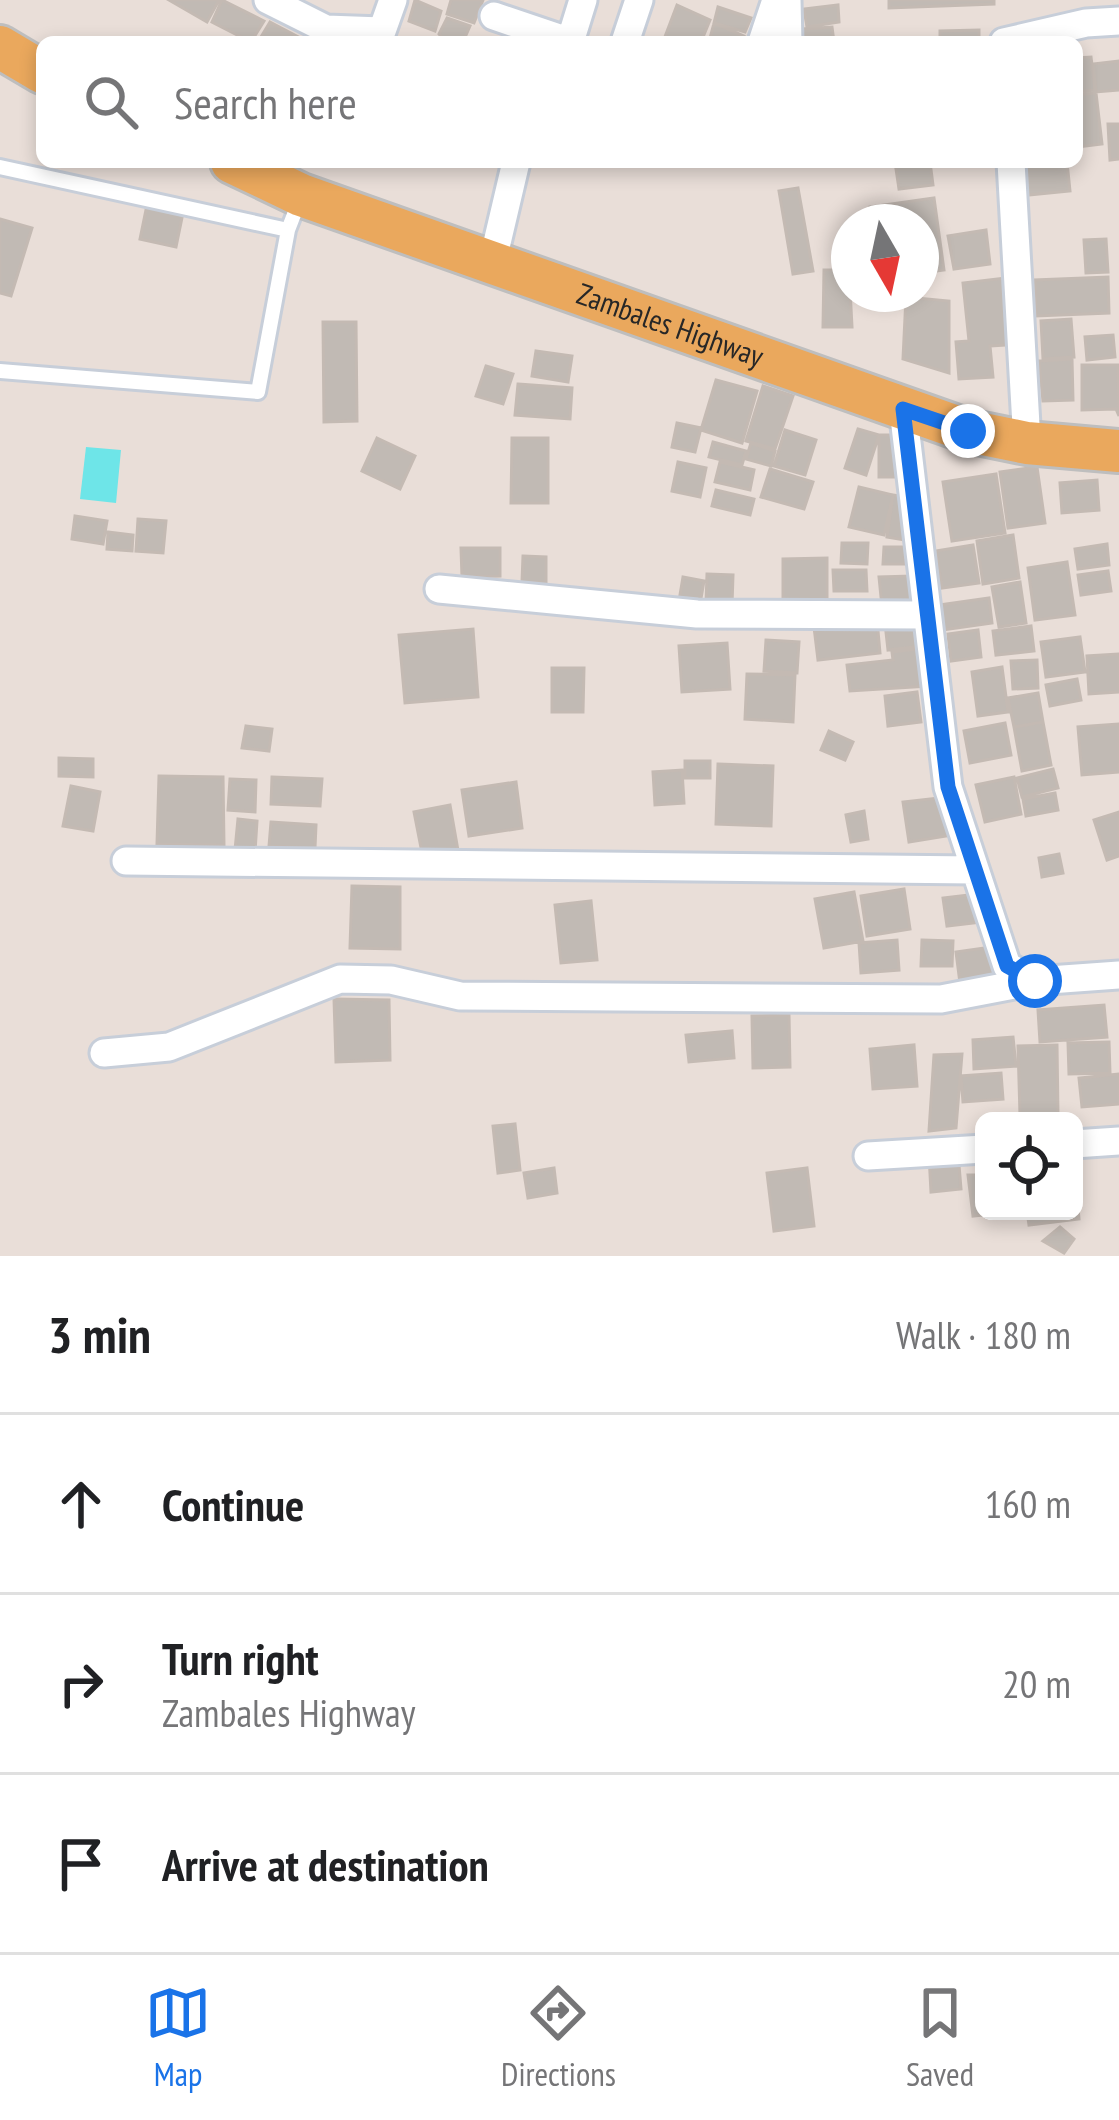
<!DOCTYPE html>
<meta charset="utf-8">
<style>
:root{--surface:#fff;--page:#f2f2f2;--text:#202124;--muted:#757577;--line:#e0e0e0;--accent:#1a73e8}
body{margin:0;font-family:"PT Sans Narrow",sans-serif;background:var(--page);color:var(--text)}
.controls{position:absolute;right:36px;bottom:36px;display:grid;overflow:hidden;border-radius:18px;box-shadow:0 6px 18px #0003}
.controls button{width:108px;height:108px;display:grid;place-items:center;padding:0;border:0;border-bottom:3px solid var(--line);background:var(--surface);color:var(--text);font:60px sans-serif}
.compass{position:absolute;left:831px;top:204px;width:108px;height:108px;border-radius:50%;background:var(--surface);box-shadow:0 6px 18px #0003;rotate:171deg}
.stop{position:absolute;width:36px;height:36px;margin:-27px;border:9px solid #1a73e8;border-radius:50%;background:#fff}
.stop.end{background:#1a73e8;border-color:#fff;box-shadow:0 3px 12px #0008}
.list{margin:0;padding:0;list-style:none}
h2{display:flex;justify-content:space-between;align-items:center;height:156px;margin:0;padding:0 48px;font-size:51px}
h2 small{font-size:39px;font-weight:400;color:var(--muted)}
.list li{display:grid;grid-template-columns:78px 1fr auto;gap:36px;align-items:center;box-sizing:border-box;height:180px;padding:0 48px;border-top:3px solid var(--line)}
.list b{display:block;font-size:45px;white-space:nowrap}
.list p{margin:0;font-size:39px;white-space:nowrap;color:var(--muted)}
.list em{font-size:39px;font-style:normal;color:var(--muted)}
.icon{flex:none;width:66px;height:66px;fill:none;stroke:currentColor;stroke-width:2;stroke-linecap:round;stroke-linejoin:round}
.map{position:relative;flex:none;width:1119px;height:1256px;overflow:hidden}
.search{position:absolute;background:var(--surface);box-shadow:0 6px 18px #0003;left:36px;right:36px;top:36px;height:132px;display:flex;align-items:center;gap:30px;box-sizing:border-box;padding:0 42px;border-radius:18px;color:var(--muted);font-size:45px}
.sheet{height:696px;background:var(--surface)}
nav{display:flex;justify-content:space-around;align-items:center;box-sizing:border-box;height:168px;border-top:3px solid var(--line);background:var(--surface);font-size:33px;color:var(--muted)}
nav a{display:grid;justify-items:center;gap:6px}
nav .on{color:var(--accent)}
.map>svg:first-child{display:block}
.water{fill:#6ee5e8}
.building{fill:#c1bab4;stroke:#c4bab3;stroke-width:3}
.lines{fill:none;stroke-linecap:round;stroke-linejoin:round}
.lane-casing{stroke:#c7ced9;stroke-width:20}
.street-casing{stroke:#c7ced9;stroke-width:33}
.primary-casing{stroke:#bebebe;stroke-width:48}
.lane{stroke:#fff;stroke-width:14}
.street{stroke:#fff;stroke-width:27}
.primary{stroke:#eaa85d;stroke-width:42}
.route{stroke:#1a73e8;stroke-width:15}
.labels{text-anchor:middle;stroke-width:10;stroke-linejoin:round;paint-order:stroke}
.street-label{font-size:30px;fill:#272727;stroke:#fff}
</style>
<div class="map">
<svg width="1119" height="1256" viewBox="0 0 1119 1256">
<rect width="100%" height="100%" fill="#e9ded8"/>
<path class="water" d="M86 447 121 450 116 503 80 499Z"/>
<path class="building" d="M169 0H219L207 22Z
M222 0 264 21 251 42 212 22Z
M415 0 441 11 435 31 409 21Z
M451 0H483L474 23 447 14Z
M889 0H994V4L889 8Z
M677 5 710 20 701 42H663Z
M838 5 839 22 807 27 804 9Z
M718 7 751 18 745 32 714 23Z
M447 18 470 26 463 42H446L439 34Z
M270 22 308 42H258Z
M714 23 744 36 742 42H709Z
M832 27 834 42H803L802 29Z
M979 30V42H940V31Z
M1091 57 1095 90 1077 92V58Z
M1119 61V90L1096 92 1093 64Z
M1096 93 1102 144 1077 147V95Z
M1108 124H1119V159L1110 160Z
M895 162H930L933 185 899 189Z
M1025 162H1067L1070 191 1028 195Z
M798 188 813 271 793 274 779 191Z
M934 198 944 270 921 273V222H872L870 207Z
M148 200 184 208 176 247 140 239Z
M0 219 32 228 11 296 0 293Z
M986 230 990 264 954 269 948 236Z
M1106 239 1108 272 1086 273 1084 240Z
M824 270H849L852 327H823Z
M1015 277 1020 344 990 346 993 377 959 379 956 342 969 341 963 283Z
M1108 277 1109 313 1036 316 1035 280Z
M906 297 949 301V373L903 359Z
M1071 319 1074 357 1043 359 1041 321Z
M323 322H356L357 421 324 422Z
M1113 335 1115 357 1087 360 1085 337Z
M536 351 572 356 568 382 532 376Z
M1072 359 1073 400 1043 401 1039 361Z
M1082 365H1118L1119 416 1116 409 1082 410Z
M486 366 513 374 503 404 476 396Z
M716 380 757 391 742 443 701 430Z
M518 384 572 388 570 419 515 415Z
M763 386 793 396 775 449 746 441Z
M677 423 701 428 695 452 672 447Z
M858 429 879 435 866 475 845 468Z
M785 430 816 440 805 475 774 466Z
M879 435H901V477H879Z
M377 438 415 456 400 489 362 471Z
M512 438H548V503H511Z
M713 442 746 451 742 465 709 457Z
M751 443 775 451 771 466 746 459Z
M678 462 706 468 700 497 672 491Z
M720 462 754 470 750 490 715 482Z
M1037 467 1045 523 1008 528 1000 472Z
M770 469 813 482 804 509 761 497Z
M996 474 1005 533 952 541 943 482Z
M1097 480 1099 510 1062 513 1060 483Z
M859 487 893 495 884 535 849 527Z
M716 490 754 499 750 515 712 506Z
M893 495 912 498 905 540 887 537Z
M75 516 107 521 103 544 72 539Z
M138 519 166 521 163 553 136 551Z
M108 532 133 535 132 551 107 549Z
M1013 535 1019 578 983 584 977 541Z
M842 543H868L867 564 841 563Z
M1107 544 1109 565 1078 569 1075 549Z
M973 545 979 583 942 588 936 551Z
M884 547H906L905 564H883Z
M461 548H500V576L462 577Z
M523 556 546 557V583L522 582Z
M827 558V607L783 608V559Z
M1067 562 1075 615 1035 620 1028 568Z
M833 570H866L867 591H834Z
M1108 571 1111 591 1081 595 1078 575Z
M707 574 733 575 732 605 706 604Z
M912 576 915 607H882L879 577Z
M683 577 704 581 700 604 679 601Z
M1020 582 1026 623 999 627 992 587Z
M989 598 992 623 942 630 939 605Z
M919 619 922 646 888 650 885 623Z
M877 620 880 653 818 660 814 627Z
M1031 626 1034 651 996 655 993 631Z
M473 629 478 697 405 703 399 635Z
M978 630 981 657 951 661 948 634Z
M1080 637 1085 672 1046 677 1041 642Z
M766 640 799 642 797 673 764 671Z
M727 643 730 689 682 692 679 646Z
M924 648 928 686 850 691 847 665 893 660 892 652Z
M1119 654V692L1089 694 1087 656Z
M1037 660 1038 688 1013 689 1011 661Z
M1002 667 1008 712 978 716 972 672Z
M552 668H584L583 712H552Z
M747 674 795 675 793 722 745 719Z
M1077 679 1081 700 1050 706 1046 685Z
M917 692 921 722 888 726 885 696Z
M1038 693 1043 722 1014 727 1008 698Z
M1043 722 1051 765 1022 771 1014 727Z
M1005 723 1011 755 970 763 964 731Z
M1119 724V772L1082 775 1078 727Z
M246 726 272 729 269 751 242 748Z
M829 731 853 742 845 760 821 750Z
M59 758 93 759V777L59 776Z
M685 761H710V778H685Z
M718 764 773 766 771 826 716 824Z
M1053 769 1058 788 1022 797 1017 778Z
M682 770 684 803 655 805 653 772Z
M159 776 223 777 224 845 157 844Z
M272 777 322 779 320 806 271 804Z
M1014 777 1021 814 985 822 976 785Z
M230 779 256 780 255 812 228 810Z
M516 782 522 828 469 836 462 790Z
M71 786 100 792 93 831 63 826Z
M1055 793 1058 810 1026 816 1023 799Z
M949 797 958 834 909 842 903 802Z
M450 805 459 856 424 863 414 812Z
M864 811 868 839 851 842 846 815Z
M1119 812V856L1107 860 1094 820Z
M238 819 257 821 255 852 235 850Z
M271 822 316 825 315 848 269 846Z
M1059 854 1063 873 1042 877 1039 858Z
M352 886 400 887V949L350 948Z
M904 889 910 929 867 936 861 896Z
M854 892 863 941 824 948 815 899Z
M978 894 982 922 947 926 943 898Z
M591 901 597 960 561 963 555 905Z
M897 940 899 970 861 973 859 943Z
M922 940 953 941 952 966H921Z
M999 946 1004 976 960 983 956 952Z
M334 999 389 1000 390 1060 336 1062Z
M1104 1005 1107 1037 1040 1042 1038 1010Z
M789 1015 790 1067 753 1068 752 1016Z
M732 1031 734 1058 689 1062 686 1035Z
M1013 1037 1016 1066 974 1069 973 1040Z
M1109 1042 1110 1073 1069 1074 1068 1043Z
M914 1045 917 1086 873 1089 870 1049Z
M1057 1045 1058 1115H1020L1018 1046Z
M962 1054 956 1128 929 1131 934 1055Z
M1001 1073 1003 1099 963 1102 961 1076Z
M1119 1074V1104L1082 1107 1079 1078Z
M515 1124 520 1170 498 1173 493 1126Z
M958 1153 961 1189 931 1192 929 1155Z
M1074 1162 1079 1219 1029 1225 1027 1211H1074Z
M554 1168 557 1193 528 1198 524 1173Z
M807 1168 814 1226 774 1231 767 1173Z
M968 1175H984V1211L1002 1213 973 1216Z
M1060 1227 1074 1239 1064 1253 1043 1241Z"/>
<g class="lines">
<g class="lane-casing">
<path id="lane" d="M0 167 288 230
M0 371 258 392 288 230 300 199"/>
</g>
<g class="street-casing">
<path id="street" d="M268 0 326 29 382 31 393 0
M787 0 788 42
M494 16 571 42
M570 42 583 0
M625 42 639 0
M762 42 776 0
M1004 42 1086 23 1119 21
M1011 162 1027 443
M492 264 516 162
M903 409 948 787 1007 966 1035 981 1119 975
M439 589 697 614 924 615
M126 861 975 870
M104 1053 169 1047 340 979 391 980 460 996 941 999 1035 981
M1074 1144 1119 1141
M868 1156 984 1149"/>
</g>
<g class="primary-casing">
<g id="primary">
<path d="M0 47 42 72"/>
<path id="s1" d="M232 162 301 195 968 431 1027 443 1119 451"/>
</g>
</g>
<use href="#lane" class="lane"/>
<use href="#street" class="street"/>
<use href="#primary" class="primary"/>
</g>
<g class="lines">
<path class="route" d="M968 431 903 409 948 787 1007 966 1035 981"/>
</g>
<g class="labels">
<g class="street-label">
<text dy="10" stroke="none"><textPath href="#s1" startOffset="468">Zambales Highway</textPath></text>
</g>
</g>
</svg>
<div class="controls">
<button><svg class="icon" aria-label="locate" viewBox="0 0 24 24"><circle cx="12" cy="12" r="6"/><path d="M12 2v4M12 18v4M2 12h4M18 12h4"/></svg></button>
</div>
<svg class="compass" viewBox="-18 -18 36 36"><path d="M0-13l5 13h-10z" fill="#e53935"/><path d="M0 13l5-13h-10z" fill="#757577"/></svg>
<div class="stop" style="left:1035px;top:981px"></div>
<div class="stop end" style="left:968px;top:431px"></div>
<div class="search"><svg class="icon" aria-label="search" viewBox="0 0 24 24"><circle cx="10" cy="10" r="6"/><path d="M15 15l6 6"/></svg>Search here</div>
</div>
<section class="sheet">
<h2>3 min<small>Walk · 180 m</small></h2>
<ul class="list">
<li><svg class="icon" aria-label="ahead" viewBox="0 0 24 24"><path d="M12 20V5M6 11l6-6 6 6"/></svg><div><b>Continue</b></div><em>160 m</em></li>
<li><svg class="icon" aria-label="right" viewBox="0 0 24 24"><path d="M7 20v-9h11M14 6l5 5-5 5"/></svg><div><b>Turn right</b><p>Zambales Highway</p></div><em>20 m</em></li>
<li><svg class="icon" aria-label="arrive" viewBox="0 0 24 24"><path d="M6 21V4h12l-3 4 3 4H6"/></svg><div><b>Arrive at destination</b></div></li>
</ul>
</section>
<nav>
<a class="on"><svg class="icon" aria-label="map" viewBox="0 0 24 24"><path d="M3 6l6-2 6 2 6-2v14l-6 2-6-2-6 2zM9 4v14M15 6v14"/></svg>Map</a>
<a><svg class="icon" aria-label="directions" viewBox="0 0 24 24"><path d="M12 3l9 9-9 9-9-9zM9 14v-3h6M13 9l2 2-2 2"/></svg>Directions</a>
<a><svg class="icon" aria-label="saved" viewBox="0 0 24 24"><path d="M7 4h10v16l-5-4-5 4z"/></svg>Saved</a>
</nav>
